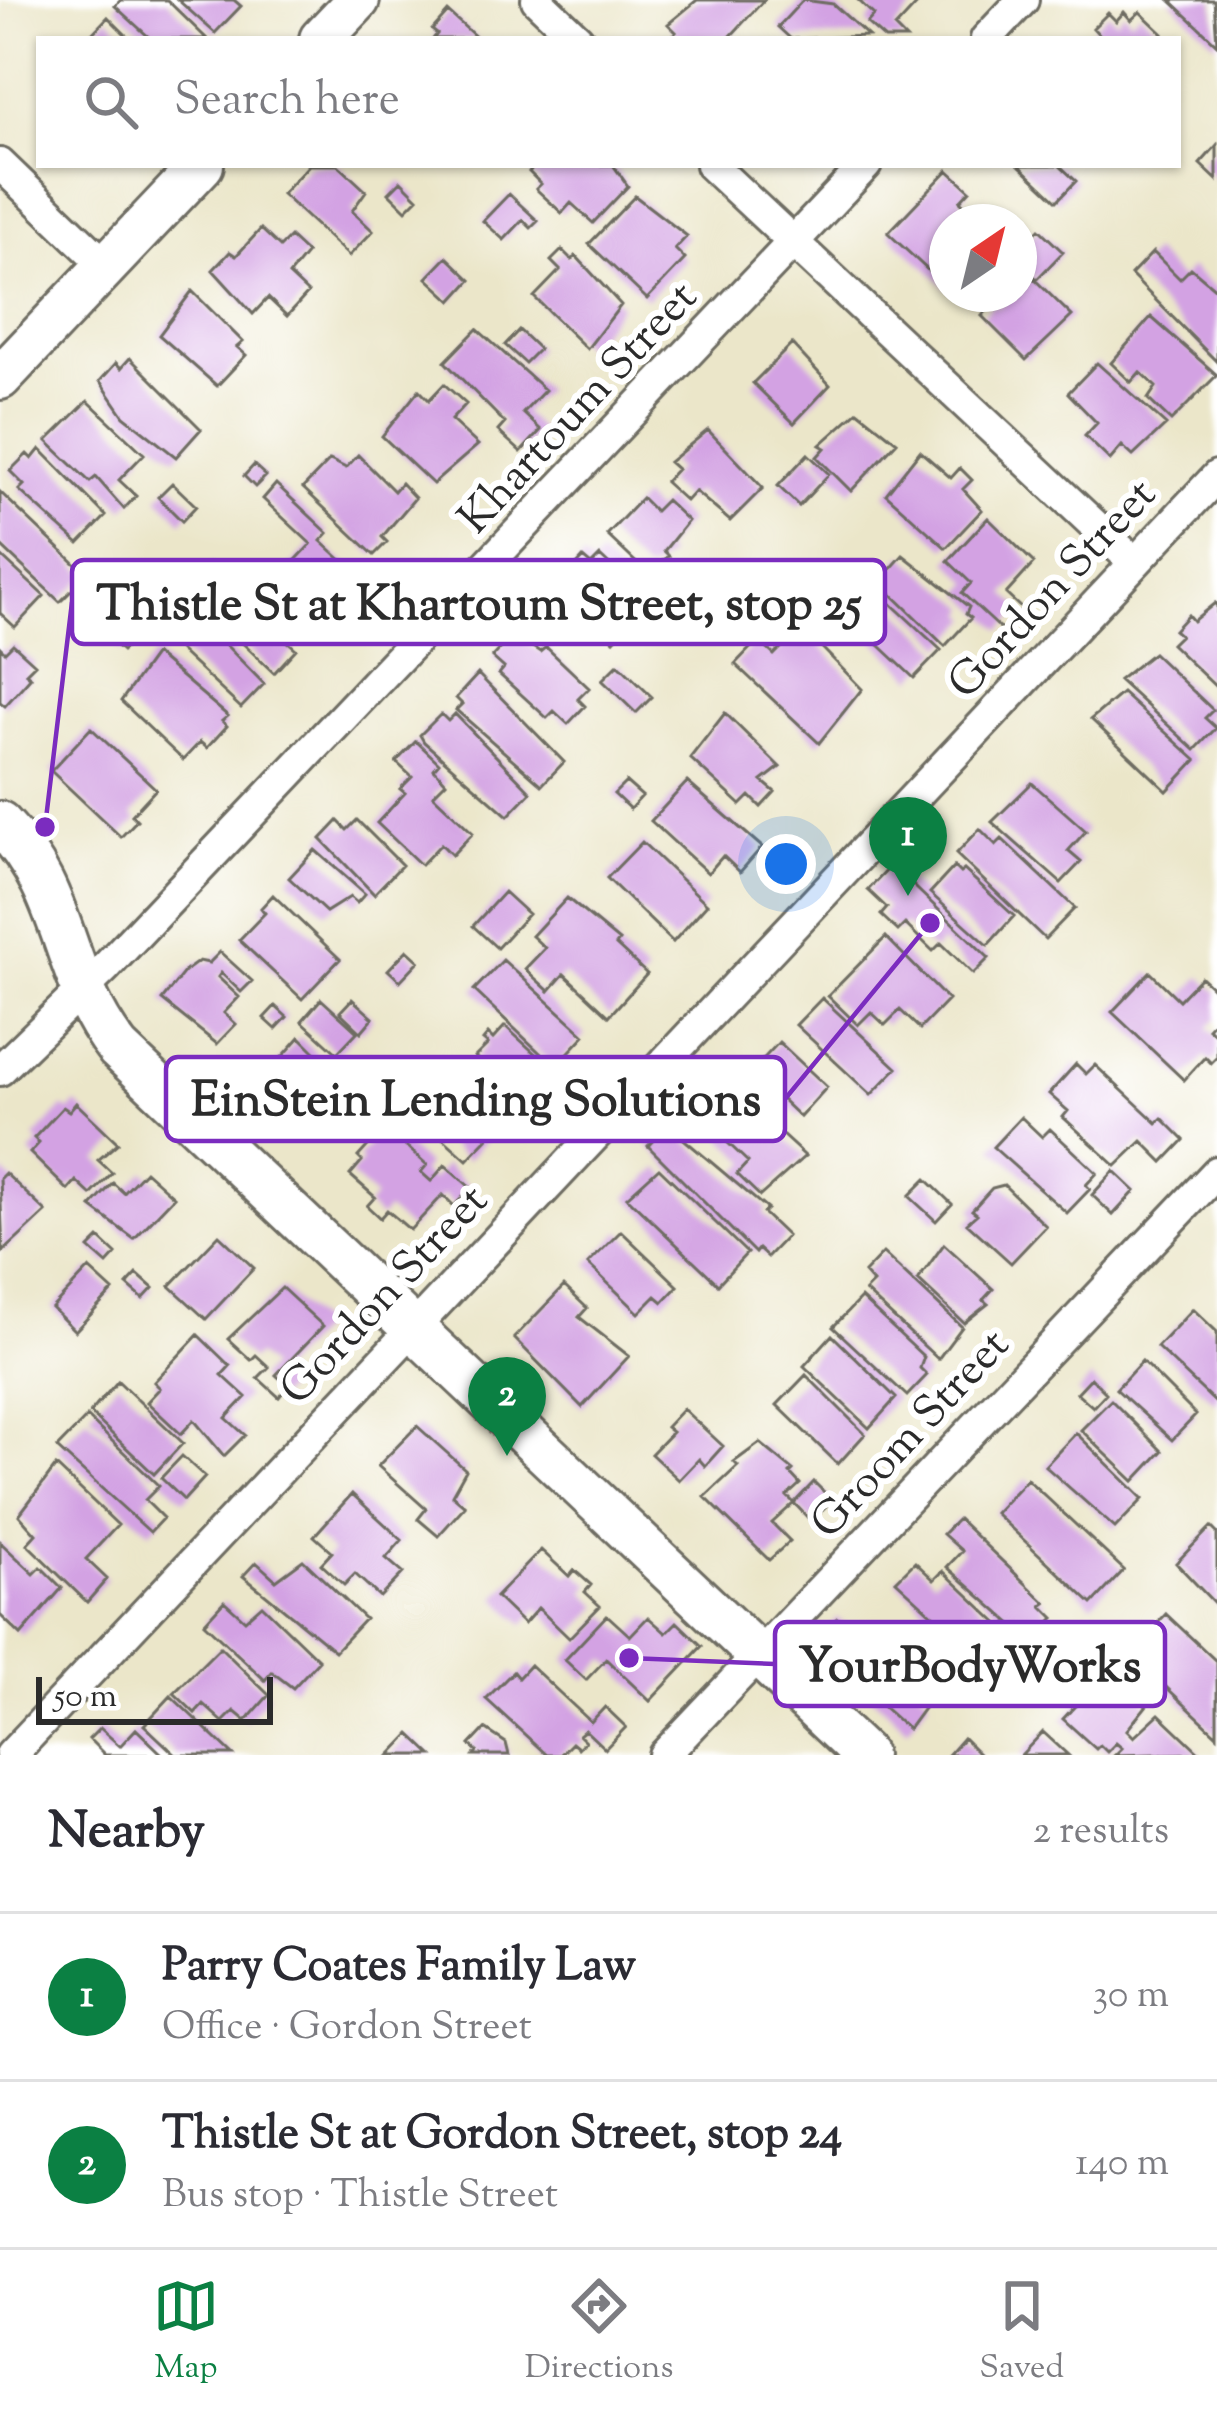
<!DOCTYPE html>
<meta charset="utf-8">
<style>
:root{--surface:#fff;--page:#f2f2f3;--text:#2b2b33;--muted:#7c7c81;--line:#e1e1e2;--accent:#0b8043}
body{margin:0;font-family:"Sorts Mill Goudy",serif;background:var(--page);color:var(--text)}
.compass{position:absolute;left:929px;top:204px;width:108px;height:108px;border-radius:50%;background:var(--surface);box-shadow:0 3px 9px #0004;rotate:35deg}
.scale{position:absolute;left:36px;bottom:30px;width:237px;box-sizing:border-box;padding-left:12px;border:6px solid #2b2b2b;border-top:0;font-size:33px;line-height:42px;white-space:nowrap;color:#2b2b2b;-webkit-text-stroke:9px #fff;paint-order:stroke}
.you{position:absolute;left:786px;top:864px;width:42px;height:42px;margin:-30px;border:9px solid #fff;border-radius:50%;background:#1a73e8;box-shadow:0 0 0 18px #1a73e833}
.badge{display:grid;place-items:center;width:78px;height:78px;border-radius:50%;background:var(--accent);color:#fff;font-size:39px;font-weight:700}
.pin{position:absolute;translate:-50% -99px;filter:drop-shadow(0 3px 6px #0008)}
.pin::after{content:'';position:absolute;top:63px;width:42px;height:36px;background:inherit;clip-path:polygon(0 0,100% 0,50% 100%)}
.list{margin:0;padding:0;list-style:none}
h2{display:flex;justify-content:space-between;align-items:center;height:156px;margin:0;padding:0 48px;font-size:51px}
h2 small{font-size:39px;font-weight:400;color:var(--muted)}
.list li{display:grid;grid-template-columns:78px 1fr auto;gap:36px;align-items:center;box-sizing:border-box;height:168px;padding:0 48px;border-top:3px solid var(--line)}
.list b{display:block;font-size:45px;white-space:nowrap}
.list p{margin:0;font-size:39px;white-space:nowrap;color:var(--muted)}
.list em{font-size:39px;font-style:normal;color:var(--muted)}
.icon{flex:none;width:66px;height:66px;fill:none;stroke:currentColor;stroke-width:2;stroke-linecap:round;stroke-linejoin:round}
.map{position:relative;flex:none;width:1217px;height:1755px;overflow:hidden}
.search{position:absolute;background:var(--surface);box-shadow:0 3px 9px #0004;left:36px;right:36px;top:36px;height:132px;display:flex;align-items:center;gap:30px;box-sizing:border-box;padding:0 42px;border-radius:0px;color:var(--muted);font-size:45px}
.sheet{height:492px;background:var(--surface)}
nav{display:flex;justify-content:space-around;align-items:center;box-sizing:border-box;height:168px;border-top:3px solid var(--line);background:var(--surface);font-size:33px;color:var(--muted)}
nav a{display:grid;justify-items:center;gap:6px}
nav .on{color:var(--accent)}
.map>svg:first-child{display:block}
.building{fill:#d3a2e3}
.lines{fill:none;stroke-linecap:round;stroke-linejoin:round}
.street-casing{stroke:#6e6c62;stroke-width:36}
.secondary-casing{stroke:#6e6c62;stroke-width:48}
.street{stroke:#fff;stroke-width:30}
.secondary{stroke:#fff;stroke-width:42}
.labels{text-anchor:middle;stroke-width:12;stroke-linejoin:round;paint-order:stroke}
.street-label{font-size:45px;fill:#2b2b2b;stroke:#fff}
.leader{fill:none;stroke:#7b2cbf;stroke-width:4.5}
.callout-dot{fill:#7b2cbf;stroke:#fff;stroke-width:4.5}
.callout{fill:#fff;stroke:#7b2cbf;stroke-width:4.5}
.callout-label{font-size:48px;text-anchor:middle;font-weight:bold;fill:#2b2b2b}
</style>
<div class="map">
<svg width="1217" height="1755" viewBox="0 0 1217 1755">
<rect width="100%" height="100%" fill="#fff"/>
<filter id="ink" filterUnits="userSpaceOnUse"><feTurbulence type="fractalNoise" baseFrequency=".00833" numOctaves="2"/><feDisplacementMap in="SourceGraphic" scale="24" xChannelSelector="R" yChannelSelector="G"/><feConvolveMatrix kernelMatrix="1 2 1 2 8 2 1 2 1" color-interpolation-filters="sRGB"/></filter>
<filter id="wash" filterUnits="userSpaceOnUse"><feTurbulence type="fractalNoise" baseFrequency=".004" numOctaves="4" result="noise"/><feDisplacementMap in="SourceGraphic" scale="48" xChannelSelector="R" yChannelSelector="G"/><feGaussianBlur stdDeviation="2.7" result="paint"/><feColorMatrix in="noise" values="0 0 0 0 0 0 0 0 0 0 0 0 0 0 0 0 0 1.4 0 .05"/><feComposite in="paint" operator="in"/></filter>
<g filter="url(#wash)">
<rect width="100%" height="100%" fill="#ebe6c9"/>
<g id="blocks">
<path class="building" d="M121 0H167L207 39H151L115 6Z
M178 0H234L241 6 215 33Z
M697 0H764L728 39H669L676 32 668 24Z
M803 0 833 4 868 36 791 39 778 27Z
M858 0H921L895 28 906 39H885L867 23 874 15Z
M1170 0H1214L1217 44Z
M448 12 478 39H433L437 34 432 30Z
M1124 12 1131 20 1140 12 1163 34 1159 39H1103L1093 28 1108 13 1116 21Z
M108 17 130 39H87Z
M1217 145V180L1200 164Z
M309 165H338L366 191 352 211 373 231 349 256 282 194Z
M535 165H613L628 186 593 223 571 203 562 213 536 189 541 184 529 172Z
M1019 165H1059L1076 181 1057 201Z
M948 170 970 190 960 201 983 222H947V288L888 233Z
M401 181 418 198 406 210 389 193Z
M509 194 538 221 531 228 523 220 504 240 483 221Z
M635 196 687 236 675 249 685 259 647 299 589 244Z
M261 229 280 247 290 237 307 253 289 275 308 293 287 316 268 298 253 314 213 270 230 252 236 256Z
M1039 229 1063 252 1037 279 1019 262V250Z
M562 250 572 260 576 256 621 305 587 349 534 297 560 270 551 261Z
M1153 252 1180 279 1191 268 1217 290V362L1131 275Z
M447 257 471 280 452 301 427 278Z
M1030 275 1072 316 1026 360 982 316 994 303 998 307 1011 294H1019Z
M192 291 243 342 237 347 246 355 217 386 159 335Z
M1151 317 1217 375 1171 421 1148 399 1156 387 1140 372 1131 382 1111 363Z
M477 329 545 390 523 413 541 430 521 452 498 431 505 423 445 362Z
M519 330 539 349 525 363 505 345Z
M792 344 830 385 794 423 753 383Z
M130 358 201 429 176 457 124 416 100 381 116 363 121 368Z
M1097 363 1166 425 1133 456 1122 446 1110 460 1085 436 1097 423 1068 393Z
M444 384 466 404 451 420 478 445 433 484 382 436 419 390 429 400Z
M88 401 144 454 119 480 136 496 124 509 96 477 90 482 47 441Z
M858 411 897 442 851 491 817 457 825 448 820 445Z
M708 430 763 488 730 521 695 491 686 501 665 482 677 469 669 462Z
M40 449 106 516 79 544 19 490 24 485 10 471 27 454 32 459Z
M920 451 951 478 960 468 972 480 963 489 982 510 946 548 886 494Z
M808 454 829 474 799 506 778 486Z
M358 455 394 491 401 483 415 498 382 537 387 542 374 555 303 488 330 460 346 468Z
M254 465 266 476 255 487 244 476Z
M172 483 196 506 182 521 158 497Z
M276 484 328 533 321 541 359 576 312 636 265 593 311 544 263 499Z
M0 492 87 575 60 602 0 545Z
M642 498 655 511 666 500 688 521 664 551 669 556 651 570H644L607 535Z
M988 518 1034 563 1006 594 1022 609 1002 630 962 593 971 583 948 561Z
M0 555 44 596 15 627 0 613Z
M903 555 969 607 966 614 971 618 945 646 879 582Z
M600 556 649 602 614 640 582 610 588 603 563 580 583 558 591 565Z
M211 563 281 628 277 632 296 649 274 673 213 615 191 585Z
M871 585 941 650 914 678 845 613Z
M179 597 264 684 241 708 180 651 158 620Z
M1215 603 1217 606V688L1171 644 1180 635 1174 630 1188 615 1193 621Z
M120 608 143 630 122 651 99 630Z
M802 627 862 689 819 743 735 664 758 640 774 655Z
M513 634 540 652 546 647 589 688 578 699 585 706 568 724 554 711 547 718 499 674 504 668 492 657Z
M13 644 35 664 26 673 31 677 5 706 0 702V647L5 652Z
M1153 653 1213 710 1205 718 1216 728 1195 750 1119 680Z
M155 654 228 716 222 721 227 726 207 748 200 742 183 760 121 701Z
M618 664 652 697 636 713 602 680Z
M478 674 564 762 542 785 456 710 462 704 456 698Z
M1122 693 1196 760 1167 791 1091 719Z
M725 713 780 767 762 781 775 792 761 807 750 796 741 805 690 758Z
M441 714 448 721 455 714 531 792 508 816 424 742 420 735Z
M91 728 156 789 132 815 137 820 121 837 51 771Z
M416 741 439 763 434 769 446 782 433 795 473 833 452 855 441 844 421 865 377 823 405 793 400 789 412 777 396 762Z
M626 782 642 796 630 809 614 794Z
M687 782 762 847 740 872 723 856 708 873 651 821Z
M1032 783 1086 831 1068 851 1081 862 1061 883 992 822Z
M357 820 402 865 374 894 321 839 338 821 347 830Z
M980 829 996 845 1002 839 1075 908 1045 939 956 854Z
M642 842 707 904 673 942 607 878Z
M315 850 365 894 357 903 350 897 326 912 289 878Z
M892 865 989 958 973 974 941 943 933 951 905 924 898 931 881 915 887 908 868 890Z
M954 867 960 873 964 870 1014 916 988 945 930 893Z
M504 892 528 914 497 948 473 926Z
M273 895 340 959 302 999 239 940 265 913 261 908Z
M567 898 619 941 616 945 647 974 609 1016 564 974 549 991 525 969 545 948 532 936Z
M886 937 948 1000 920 1029 900 1010 885 1025 871 1012 858 1025 828 996Z
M407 950 419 961 400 981 388 970Z
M220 952 252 981 241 992 221 973 218 977 239 997 224 1013 236 1024 217 1044 162 1000 184 972 199 961 209 963Z
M503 960 585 1035 555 1067 474 990Z
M1150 972 1179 1000 1201 977 1217 992V1018L1208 1028 1217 1036V1057L1211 1063 1205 1057 1184 1080 1112 1012Z
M822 998 897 1068 871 1095 796 1025Z
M321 999 357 1032 337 1053 302 1021Z
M352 999 373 1018 361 1032 340 1012Z
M275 1006 287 1017 276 1029 264 1018Z
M505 1026 553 1070 522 1102 475 1057 488 1044 483 1040 488 1034 493 1039Z
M300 1037 352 1089 329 1117 320 1110 313 1119 303 1111 296 1119 289 1112 282 1121 258 1099 252 1107 230 1087 246 1068 261 1081Z
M779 1042 827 1087 800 1117 752 1071Z
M1076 1064 1086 1074 1095 1065 1157 1123 1162 1118 1184 1140 1163 1162 1142 1141 1116 1166 1063 1117 1068 1111 1049 1094Z
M441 1076 490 1123 482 1132 488 1138 467 1160 410 1109Z
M734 1091 805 1156 760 1196 737 1174 748 1162 710 1126Z
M76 1103 118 1143 98 1160 112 1173 91 1195 76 1181 68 1190 30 1153 39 1143 34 1138 63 1107 69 1111Z
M1021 1117 1042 1137 1050 1129 1097 1173 1086 1185 1090 1189 1067 1213 993 1147Z
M667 1125 767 1209 763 1213 787 1236 767 1257 758 1249 755 1253 648 1146Z
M385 1127 427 1165 421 1172 431 1181 445 1165 471 1188 454 1206 443 1195 410 1230 387 1210 380 1218 367 1206 375 1197 350 1175 362 1161 358 1157Z
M659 1168 747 1253 718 1284 627 1197Z
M145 1171 174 1197 134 1239 91 1207 113 1183 124 1193Z
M1114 1171 1135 1191 1113 1215 1092 1195Z
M5 1173 46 1212 3 1252 0 1178Z
M926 1179 952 1204 936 1221 909 1196Z
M1004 1185 1046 1226 1011 1263 967 1223 977 1214 972 1210 992 1188Z
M621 1231 678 1286 663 1302 656 1296 639 1313 588 1264Z
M219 1235 254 1268 206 1319 170 1286Z
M99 1238 116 1254 107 1264 89 1248Z
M944 1244 993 1289 983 1300 988 1304 964 1323 918 1280Z
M883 1253 962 1327 938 1359 865 1291 873 1283 864 1273Z
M89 1269 113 1291 75 1331 52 1308Z
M137 1274 153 1288 143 1299 127 1285Z
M564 1286 587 1308 579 1317 629 1356 582 1407 514 1338Z
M282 1288 323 1326 276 1375 288 1386 279 1397 258 1378 269 1367 256 1355 251 1360 228 1339Z
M861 1298 924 1357 920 1368 927 1375 907 1396 833 1327Z
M1193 1309 1217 1332V1404L1157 1347Z
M198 1335 230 1366 222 1375 246 1397 226 1418 245 1435 224 1456 194 1420 181 1434 147 1402 160 1388 154 1382Z
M832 1335 896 1398 869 1428 804 1366Z
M1142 1361 1196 1415 1172 1440 1116 1389Z
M806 1375 865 1434 838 1464 777 1405Z
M1091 1378 1106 1393 1093 1407 1077 1393Z
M118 1381 183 1443 154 1474 90 1413Z
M1111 1400 1162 1451 1134 1481 1081 1430Z
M683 1409 723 1446 705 1466 699 1459 679 1480 651 1454 672 1432 666 1427Z
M87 1417 159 1486 145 1500 163 1518 150 1532 57 1448Z
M417 1426 466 1470 452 1495 465 1506 438 1536 418 1519 426 1509 378 1466Z
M1076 1433 1143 1499 1115 1528 1045 1466Z
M760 1443 793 1470 790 1473 800 1484 787 1496 794 1503 772 1523 790 1541 769 1560 705 1497 738 1466 734 1462Z
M182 1456 205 1477 184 1500 161 1478Z
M56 1466 118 1525 86 1559 107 1579 87 1602 27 1544 36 1534 19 1515Z
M1027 1479 1124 1570 1092 1604 995 1513Z
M814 1482 832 1500 811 1521 794 1503Z
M352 1494 402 1540 386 1558 403 1573 380 1597 355 1574 344 1585 321 1564 332 1552 314 1536Z
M958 1519 1046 1603 1042 1606 1054 1618 1031 1641 947 1567 962 1551 943 1534Z
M1211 1527 1217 1533V1606L1176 1563Z
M0 1542 34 1574 41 1567 62 1588 21 1635 0 1615Z
M541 1550 569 1576 574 1570 591 1585 585 1592 600 1606 569 1638 538 1608 524 1624 496 1597Z
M303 1560 365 1619 335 1651 243 1576 256 1562 276 1580Z
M915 1562 934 1580 943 1571 1011 1636 985 1663 896 1581Z
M224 1601 245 1620 262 1605 319 1660 293 1688 272 1672 265 1680 204 1623Z
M1166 1614 1217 1662V1735L1130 1653Z
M607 1615 630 1636 648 1617 666 1633 677 1622 702 1646 650 1701 606 1659 586 1680 565 1660Z
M902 1616 945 1659 915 1679 874 1646Z
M837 1618 930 1699 908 1729 852 1679 840 1691 817 1668 815 1642Z
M220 1647 269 1695 246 1721 234 1711 223 1722 203 1704 195 1713 174 1693Z
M530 1665 591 1722 605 1707 626 1727 605 1749 585 1730 579 1735 585 1741 578 1748 572 1743 560 1755H547L486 1699 513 1672 518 1678Z
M1116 1675 1148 1704 1127 1730 1134 1737 1159 1714 1200 1753 1115 1755 1122 1748 1116 1743 1107 1752 1100 1745 1096 1749 1063 1719 1087 1693Z
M171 1696 233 1755H176L144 1725Z
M100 1728 120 1746 136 1729 163 1755H105L89 1739Z
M485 1729 506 1743 509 1755H474L477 1751 470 1745Z
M1043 1732 1068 1755H1021Z
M410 1734 432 1755H390Z
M963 1738 980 1755H948Z"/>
</g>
</g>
<g filter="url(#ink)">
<use href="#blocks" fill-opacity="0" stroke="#6e6c62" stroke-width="3"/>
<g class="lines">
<g class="street-casing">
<path id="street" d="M537 0 578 39
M986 39 1023 0
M0 164 106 266
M711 165 1135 563
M0 1070 106 967 866 165
M11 1755 1217 476
M664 1755 1217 1172"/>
</g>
<g class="secondary-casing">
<path id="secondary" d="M321 39 358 0
M0 378 202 165
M0 823C71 896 58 972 118 1049L864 1755"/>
</g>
<use href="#street" class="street"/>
<use href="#secondary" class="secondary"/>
</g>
</g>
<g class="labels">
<g class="street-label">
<text transform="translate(576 406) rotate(-47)" y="16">Khartoum Street</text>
<text transform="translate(1050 587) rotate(-47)" y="16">Gordon Street</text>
<text transform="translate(382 1293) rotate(-47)" y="16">Gordon Street</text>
<text transform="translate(908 1432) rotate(-47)" y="16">Groom Street</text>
</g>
</g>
<path class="leader" d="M45 827L72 602M930 923L785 1099M629 1658L775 1664"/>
<g class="callout-dot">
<circle cx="45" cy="827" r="12"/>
<circle cx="930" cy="923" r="12"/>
<circle cx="629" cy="1658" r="12"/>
</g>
<g class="callout">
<rect x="72" y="560" width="813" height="84" rx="12"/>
<rect x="166" y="1057" width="619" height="84" rx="12"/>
<rect x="775" y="1622" width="390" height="84" rx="12"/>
</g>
<g class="callout-label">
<text x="479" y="619">Thistle St at Khartoum Street, stop 25</text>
<text x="476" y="1115">EinStein Lending Solutions</text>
<text x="970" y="1681">YourBodyWorks</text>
</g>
</svg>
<svg class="compass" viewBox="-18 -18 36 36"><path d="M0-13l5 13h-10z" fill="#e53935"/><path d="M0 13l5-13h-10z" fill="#7c7c81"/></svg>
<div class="scale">50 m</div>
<div class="you"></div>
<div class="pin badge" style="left:908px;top:896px">1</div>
<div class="pin badge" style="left:507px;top:1456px">2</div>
<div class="search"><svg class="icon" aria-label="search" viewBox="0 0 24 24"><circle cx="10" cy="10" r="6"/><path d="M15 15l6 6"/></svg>Search here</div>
</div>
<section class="sheet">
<h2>Nearby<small>2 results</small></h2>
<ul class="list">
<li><span class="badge">1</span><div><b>Parry Coates Family Law</b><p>Office · Gordon Street</p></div><em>30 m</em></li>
<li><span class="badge">2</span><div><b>Thistle St at Gordon Street, stop 24</b><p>Bus stop · Thistle Street</p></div><em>140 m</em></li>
</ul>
</section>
<nav>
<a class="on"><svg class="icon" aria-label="map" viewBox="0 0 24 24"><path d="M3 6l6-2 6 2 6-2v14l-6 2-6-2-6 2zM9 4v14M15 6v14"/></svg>Map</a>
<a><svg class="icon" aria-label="directions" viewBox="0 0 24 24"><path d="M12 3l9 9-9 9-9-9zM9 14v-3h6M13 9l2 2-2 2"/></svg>Directions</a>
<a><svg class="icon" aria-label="saved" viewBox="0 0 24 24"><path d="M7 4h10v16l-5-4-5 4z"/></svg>Saved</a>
</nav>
